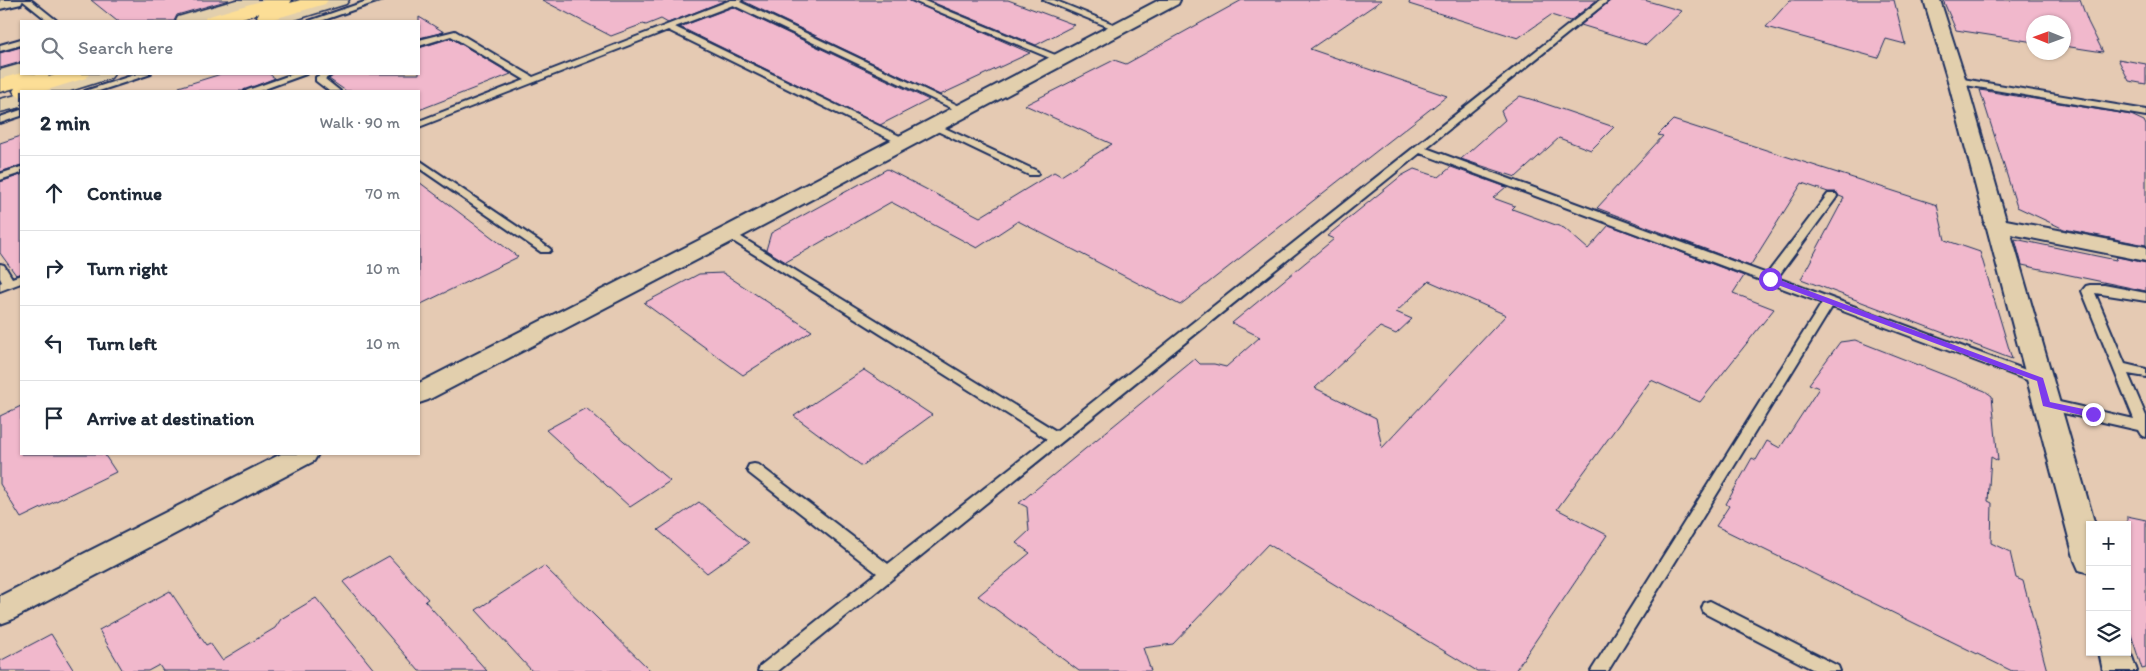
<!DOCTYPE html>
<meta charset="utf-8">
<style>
:root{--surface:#fff;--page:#f6f6f7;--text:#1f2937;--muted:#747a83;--line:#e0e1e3}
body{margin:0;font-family:Itim,sans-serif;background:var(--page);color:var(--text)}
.controls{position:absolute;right:15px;bottom:15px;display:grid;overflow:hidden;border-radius:0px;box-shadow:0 1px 4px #0004}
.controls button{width:45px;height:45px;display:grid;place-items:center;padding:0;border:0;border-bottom:1px solid var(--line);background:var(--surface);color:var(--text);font:25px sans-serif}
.compass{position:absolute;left:2026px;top:15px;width:45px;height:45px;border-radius:50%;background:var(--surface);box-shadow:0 1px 4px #0004;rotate:271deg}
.stop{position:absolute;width:15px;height:15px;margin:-11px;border:4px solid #7c3aed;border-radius:50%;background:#fff}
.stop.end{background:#7c3aed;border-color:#fff;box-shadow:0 1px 5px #0008}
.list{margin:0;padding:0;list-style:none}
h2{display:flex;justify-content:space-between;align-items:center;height:65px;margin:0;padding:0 20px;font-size:21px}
h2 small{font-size:16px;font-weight:400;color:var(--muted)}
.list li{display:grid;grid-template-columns:32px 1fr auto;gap:15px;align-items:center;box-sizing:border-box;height:75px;padding:0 20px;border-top:1px solid var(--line)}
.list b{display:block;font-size:19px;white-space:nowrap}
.list em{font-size:16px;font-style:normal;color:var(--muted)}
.icon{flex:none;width:28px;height:28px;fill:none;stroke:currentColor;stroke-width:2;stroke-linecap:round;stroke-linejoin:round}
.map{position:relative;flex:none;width:2146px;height:671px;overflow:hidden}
.search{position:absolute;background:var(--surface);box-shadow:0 1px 4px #0004;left:20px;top:20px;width:400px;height:55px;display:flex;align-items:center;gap:12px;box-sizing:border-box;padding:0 18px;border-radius:0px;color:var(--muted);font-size:19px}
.panel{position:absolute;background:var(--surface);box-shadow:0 1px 4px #0004;left:20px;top:90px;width:400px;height:365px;border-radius:0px}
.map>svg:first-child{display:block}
.building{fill:#f1b8cc;stroke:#1b2f5e;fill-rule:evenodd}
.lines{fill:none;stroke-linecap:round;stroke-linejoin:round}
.service-casing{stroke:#1b2f5e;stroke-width:4}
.minor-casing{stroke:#1b2f5e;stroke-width:4}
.tertiary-casing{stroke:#1b2f5e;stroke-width:3}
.primary-casing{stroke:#1b2f5e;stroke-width:3}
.service{fill:#e2cfad;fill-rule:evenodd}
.minor{fill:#e2cfad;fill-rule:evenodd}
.tertiary{fill:#e2cfad;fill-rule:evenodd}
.primary{fill:#fcde96;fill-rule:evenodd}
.route{fill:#7c3aed}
</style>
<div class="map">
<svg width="2146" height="671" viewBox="0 0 2146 671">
<rect width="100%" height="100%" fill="#e5cab3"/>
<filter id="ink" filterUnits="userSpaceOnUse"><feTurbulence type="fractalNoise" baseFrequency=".02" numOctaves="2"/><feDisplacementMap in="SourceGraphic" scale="10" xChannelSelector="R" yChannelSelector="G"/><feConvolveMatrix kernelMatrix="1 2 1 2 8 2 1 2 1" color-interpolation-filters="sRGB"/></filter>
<g filter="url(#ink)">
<path class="building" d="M91 0H229L177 15 174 21H117Z
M542 0H726L668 23 661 19 646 25 643 24 611 36Z
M744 0H909L1030 53 940 95 743 1Z
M927 0H1008L1075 25 1036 45Z
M1242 0H1382L1310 49 1447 96 1180 305 1018 221 977 248 891 202 786 262 766 250 771 233 887 169 980 217 1054 172 1061 176 1112 144 1025 105 1114 60 1126 64Z
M1410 0H1597L1570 21 1551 15 1518 38 1409 4Z
M1611 0H1644L1682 11 1646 45 1581 25Z
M1790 0H1894L1905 44 1886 39 1878 58 1766 27Z
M1943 0H2080L2088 22 2103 52 2064 46V22H2034V42L1956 30Z
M733 7 929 100 880 125 680 27Z
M419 17 444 32 419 38Z
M451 38 511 74 419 110V91H346L329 79 335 74H419V48Z
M21 47V62L0 68V53Z
M2118 59 2146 64V84L2129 81Z
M221 74H269L275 78 243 91H179V87Z
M1980 90 2131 115 2144 121 2146 125V245L2064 229 2017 207Z
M1520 96 1540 102 1614 127 1591 150 1559 138 1516 177 1461 159 1505 120 1501 111Z
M1673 120 1937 205 1945 240 1980 252 2012 359 1801 279 1844 198 1839 196 1836 192H1828L1802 183 1750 266 1597 208 1663 136 1658 135Z
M21 136V165L0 172V143Z
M1451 167 1506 187 1493 198 1515 206 1512 209 1564 228 1588 249 1609 225 1744 276 1733 293 1774 309 1700 402 1651 380 1557 509 1607 535 1515 671H1477L1268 544 1173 644 1143 648 1151 671H1079L978 596 1030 553 1016 543 1029 531 1027 507 1019 503 1195 359 1200 364H1214L1226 367 1260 337 1232 323 1334 239 1327 236 1401 176 1414 169 1439 177ZM1429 281 1506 315 1382 448 1376 418 1315 388 1380 327 1396 334 1412 319 1396 312Z
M21 175V273L16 275 0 253V182Z
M419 182 518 257 419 305Z
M2015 239 2116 260 2117 257 2146 263V291L2022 265Z
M723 273 812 331 743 375 644 303 699 274Z
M1855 340 1985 391 1992 396 1998 461 1991 457 1988 501 1992 503 1991 543 2010 552 2016 578 2023 581 2047 671H2012L1716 526 1729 506 1726 504 1752 458 1756 460 1767 441 1780 448 1819 388 1809 384 1840 342Z
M864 370 932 415 862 466 794 416Z
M21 406V454H104L116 472 21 518 0 484V416Z
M586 408 670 481 630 507 546 430Z
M699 502 749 543 707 573 658 530Z
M2127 516 2146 520V668L2142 669 2127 622Z
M389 556 428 599 425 601 487 671H419L343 582Z
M544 566 651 671H532L476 610Z
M170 591 206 645 210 643 222 660 275 628 281 619 316 598 375 671H163L159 665 148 671H123L99 630Z
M51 634 74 671H0V661Z"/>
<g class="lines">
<g class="service-casing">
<path id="service" d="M22 0H31L56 20 48 21Z
M370 0H382L321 21H309Z
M731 0H742L740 2 968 110 966 112H960L733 5 675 27 908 140V144H900L668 30 419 127V121L525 80 451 36 419 46V40L455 31 533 77Z
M911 0H922L1065 59 1060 62 1057 61Z
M1043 0H1054L1123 28 1116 30Z
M1600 0H1609L1426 148 1767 274 1828 194H1836L1837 196 1836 198 1777 278 2045 377 2047 380 2045 383H2035L1832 307 1608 671H1591L1822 303 1420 153 778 671H758L760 666 877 573 749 473 747 469 749 465 754 464 759 465 888 564 1047 439 725 236 723 234 725 232H733L1056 431Z
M21 39V45L0 51V45Z
M137 74H151L99 91H85Z
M293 74H306L259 91H245Z
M322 74H333L325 79 340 91H329L316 81V77Z
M1957 78 2146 110V116L1954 83 1952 81Z
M21 110V116L0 123V117Z
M934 123 1037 171 1038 173 1037 175H1029L931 128 929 126Z
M419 160 549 248 551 250 549 252H541L419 168Z
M21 167V173L0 180V174Z
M0 264 4 265 12 278 21 275V283L0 291V283L2 282 0 278Z
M2090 285H2104L2146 293V301L2095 293 2125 364 2146 369V377L2128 374 2146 416V437L2141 435 2138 430 2046 409 2041 407 2039 404 2041 401 2046 399 2134 419 2082 291 2086 286Z
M1710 601 1838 666 1840 671H1816L1704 613 1702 608 1704 603Z"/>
</g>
<g class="minor-casing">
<path id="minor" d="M0 0H23L21 4 0 9Z
M1159 0H1180L1178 4 737 239 428 400 419 403V383L721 229Z
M1924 0H1940L1966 81 2006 220 2146 247V261L2011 234 2095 525H2090V573L2079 570 2075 561 1987 228 1984 224 1985 222 1948 81Z
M281 454H318L314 461 11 620 0 624V596Z
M2127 643 2137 671H2103L2099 652H2127Z"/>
</g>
<g class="tertiary-casing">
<path id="tertiary" d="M236 0H265L262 4 204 21H176L178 17Z
M321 0H349L346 4 291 21H263L265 17Z
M21 64V74H28L0 83V70Z
M84 74H114L111 78 70 91H39L42 87Z
M21 94V107L0 112V99Z"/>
</g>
<g class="primary-casing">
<path id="primary" d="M264 0H292L290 3 300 0H328L325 4 267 21 259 20 257 16 259 13 232 21H204L206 17Z
M21 73 50 74 48 77 58 74H89L86 78 44 91H21V97L16 95 13 91 15 88 0 92V79Z"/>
</g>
<use href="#service" class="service"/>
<use href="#minor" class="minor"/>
<use href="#tertiary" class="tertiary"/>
<use href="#primary" class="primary"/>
</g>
</g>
<path class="route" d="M1767 277H1772L2043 378 2050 402 2093 411 2097 414 2093 418 2043 406 2037 381 1767 281Z"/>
</svg>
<div class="controls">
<button>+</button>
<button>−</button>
<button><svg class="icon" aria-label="layers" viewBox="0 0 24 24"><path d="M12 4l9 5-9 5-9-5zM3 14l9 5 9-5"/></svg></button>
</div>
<svg class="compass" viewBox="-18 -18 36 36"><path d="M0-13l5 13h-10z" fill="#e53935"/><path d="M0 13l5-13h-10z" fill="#747a83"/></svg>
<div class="stop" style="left:1770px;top:279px"></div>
<div class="stop end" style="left:2093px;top:414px"></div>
<div class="search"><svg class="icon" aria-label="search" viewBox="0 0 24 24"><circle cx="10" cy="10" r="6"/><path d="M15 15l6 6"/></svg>Search here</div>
<section class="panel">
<h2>2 min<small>Walk · 90 m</small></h2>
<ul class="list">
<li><svg class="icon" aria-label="ahead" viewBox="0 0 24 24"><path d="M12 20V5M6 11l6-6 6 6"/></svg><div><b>Continue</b></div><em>70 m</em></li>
<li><svg class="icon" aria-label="right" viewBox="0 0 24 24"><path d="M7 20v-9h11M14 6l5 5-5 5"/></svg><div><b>Turn right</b></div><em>10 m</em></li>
<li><svg class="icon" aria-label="left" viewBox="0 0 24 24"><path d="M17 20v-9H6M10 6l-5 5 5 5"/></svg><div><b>Turn left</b></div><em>10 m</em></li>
<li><svg class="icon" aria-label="arrive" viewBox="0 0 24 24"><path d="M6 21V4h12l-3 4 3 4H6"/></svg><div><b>Arrive at destination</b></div></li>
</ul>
</section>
</div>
